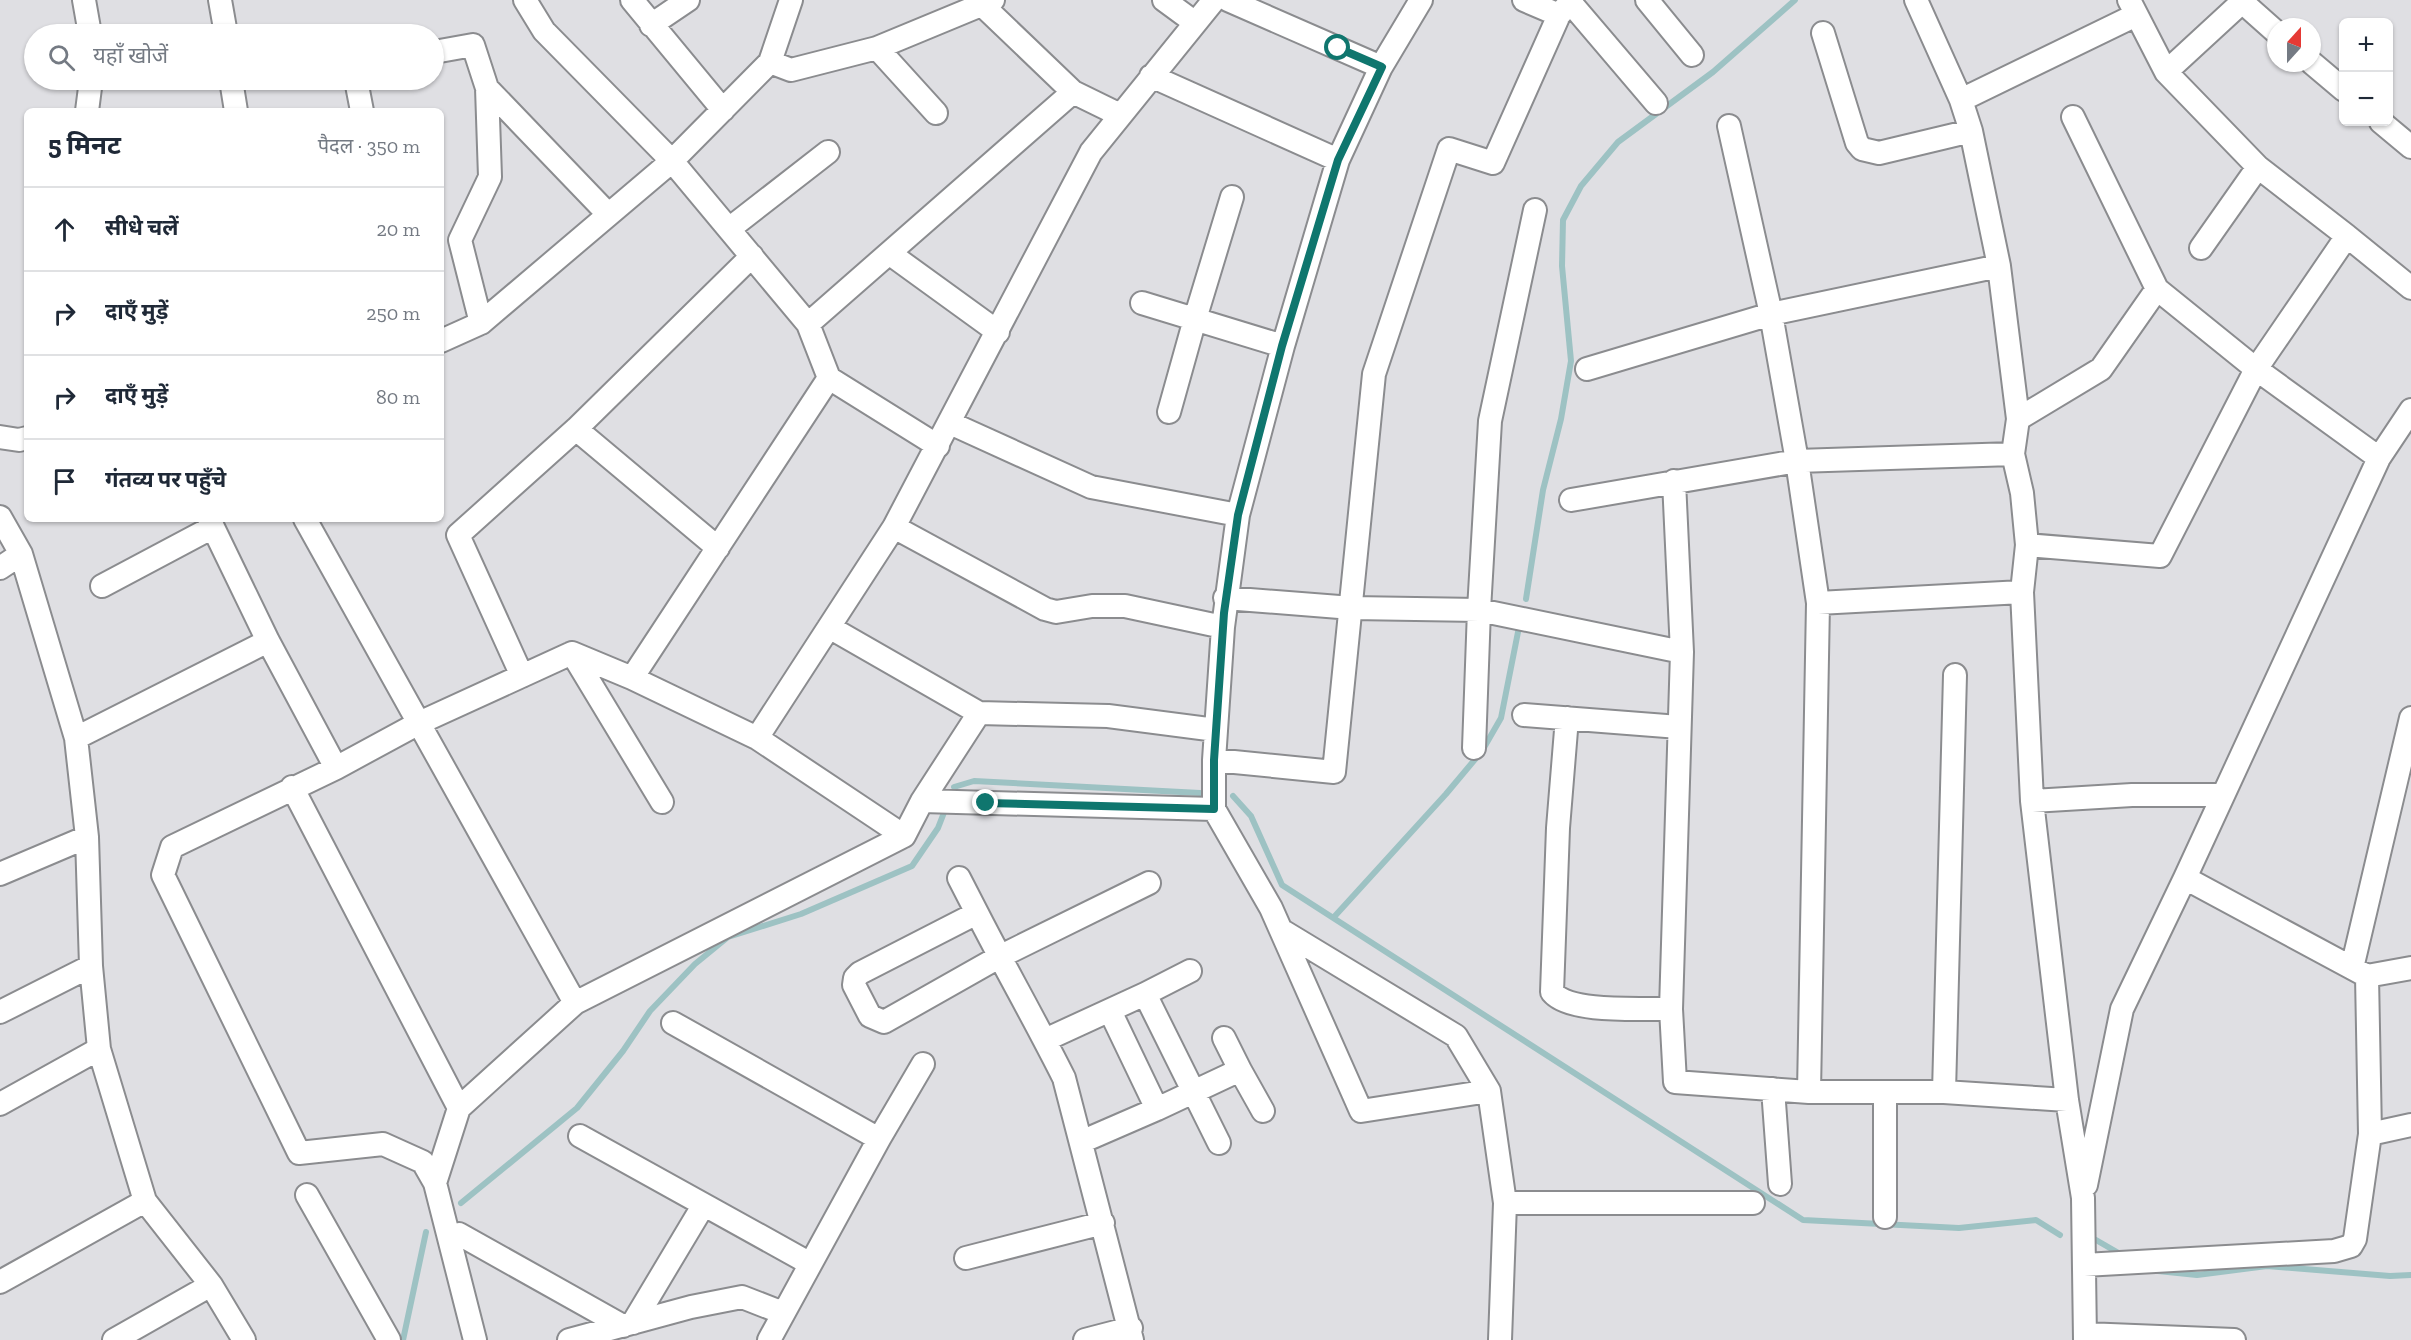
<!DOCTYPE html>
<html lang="hi">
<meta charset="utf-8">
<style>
:root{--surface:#fff;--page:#f2f2f3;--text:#1f2937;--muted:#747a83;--line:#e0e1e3}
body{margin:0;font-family:"Zilla Slab","Noto Sans Devanagari",serif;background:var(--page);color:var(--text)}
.controls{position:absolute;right:18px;top:18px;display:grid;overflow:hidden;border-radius:9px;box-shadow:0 2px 4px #0004}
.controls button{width:54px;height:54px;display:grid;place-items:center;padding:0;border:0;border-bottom:2px solid var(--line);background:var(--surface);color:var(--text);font:30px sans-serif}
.compass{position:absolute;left:2267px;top:18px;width:54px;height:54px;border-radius:50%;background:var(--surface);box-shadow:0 2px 4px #0004;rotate:21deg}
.stop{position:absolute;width:18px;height:18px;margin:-14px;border:4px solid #0f766e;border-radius:50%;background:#fff}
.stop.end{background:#0f766e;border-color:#fff;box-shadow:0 2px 6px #0008}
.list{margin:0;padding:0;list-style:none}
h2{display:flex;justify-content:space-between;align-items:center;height:78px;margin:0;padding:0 24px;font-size:26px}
h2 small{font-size:20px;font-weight:400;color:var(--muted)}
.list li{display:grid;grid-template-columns:39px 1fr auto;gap:18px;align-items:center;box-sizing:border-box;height:84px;padding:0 24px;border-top:2px solid var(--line)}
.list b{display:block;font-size:22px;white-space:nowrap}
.list em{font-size:20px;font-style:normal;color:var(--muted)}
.icon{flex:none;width:33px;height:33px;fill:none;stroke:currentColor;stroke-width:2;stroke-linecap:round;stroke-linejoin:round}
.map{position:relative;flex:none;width:2411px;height:1340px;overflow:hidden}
.search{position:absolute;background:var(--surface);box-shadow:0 2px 4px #0004;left:24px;top:24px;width:420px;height:66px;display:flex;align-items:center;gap:15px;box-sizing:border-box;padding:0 21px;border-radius:33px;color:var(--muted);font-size:22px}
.panel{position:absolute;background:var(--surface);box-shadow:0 2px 4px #0004;left:24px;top:108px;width:420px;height:414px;border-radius:9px}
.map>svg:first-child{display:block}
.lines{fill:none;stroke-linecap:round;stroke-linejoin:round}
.stream{stroke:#9dc2c3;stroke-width:6}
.street-casing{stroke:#8b8c8f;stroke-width:26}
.street{stroke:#fff;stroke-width:22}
.route{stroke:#0f766e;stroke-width:8}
</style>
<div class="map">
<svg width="2411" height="1340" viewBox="0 0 2411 1340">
<rect width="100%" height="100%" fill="#dfdfe3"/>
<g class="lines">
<path class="stream" d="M1526 599 1543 490 1561 419 1571 361 1562 266 1563 220 1581 186 1618 142 1713 72 1795 0
M954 787 974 781 1200 793
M1233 796 1251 816 1282 885 1803 1220 1959 1228 2036 1220 2060 1235
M1334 917 1446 794 1482 751 1501 718 1519 627
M461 1203 577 1108 623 1051 650 1011 695 964 728 937 801 914 912 866 938 828 945 810
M2096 1240 2122 1255
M2158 1271 2197 1275 2267 1266 2390 1276 2411 1275
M403 1340 426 1232"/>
<g class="street-casing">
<path id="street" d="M84 0 90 34
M220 0 226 34
M525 0 544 31 672 161 808 324 829 378 938 446
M632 0 723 110
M977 0 1073 92 1120 115
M1164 0 1194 22
M1228 0 1381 67
M1524 0 1559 15
M1647 0 1692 55
M1916 0 1961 100 1971 131 1999 266 2018 419 2013 454 2022 493 2027 545 2022 592 2032 801 2067 1100 2083 1198 2085 1340
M2129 0 2166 72 2258 167 2347 236 2411 288
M2240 0 2276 32
M1570 2 1656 103
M651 25 688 0
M1823 33 1857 143 1862 149 1879 153 1971 131
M877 48 936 113
M434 52 473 45 487 88 490 177 460 240 481 323
M770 62 791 70 877 48 993 0
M2312 63 2344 90
M2166 72 2241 3
M1151 76 1338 160
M231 80 236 111
M356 80 362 111
M487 88 608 214
M1961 100 2136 15
M87 111 91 80
M2073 117 2157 289 2256 369 2379 458
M2381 122 2411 147
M1729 126 1771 314 1797 461 1818 603 1809 1092
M729 229 828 152
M2201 248 2258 167
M889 253 998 332
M1142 303 1283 346
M808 324 1073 92
M441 341 481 323 672 161 770 62 791 0
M1587 369 1771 314 1999 266
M1169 412 1195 319 1232 197
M2018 419 2101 369 2157 289
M950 423 1091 487 1238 515
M576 429 718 548
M0 437 19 440 27 438
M1674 481 1682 652 1671 1009 1675 1082 1809 1092H1944L2067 1100
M1571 500 1797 461 2013 454
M0 517 21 554 76 738 87 837 91 966 99 1049 145 1201
M209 519 268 641 336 768
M305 519 575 1003
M894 527 1045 609 1056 612 1092 606H1125L1223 627
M2027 545 2160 556 2256 369 2347 236
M0 568 21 554
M102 586 213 527
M1225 598 1352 608 1479 610 1682 652
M1818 603 2022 592
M829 627 979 713 1108 716 1216 730
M572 653 662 802
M522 676 458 535 576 429 752 256
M632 678 829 378
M1524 715 1679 727
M1567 718 1558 828 1552 992C1570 1014 1643 1008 1671 1009
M76 738 268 641
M757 738 894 527 1091 152 1214 0
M1474 748 1479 610 1490 421 1535 210
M1214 760 1334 772 1374 374 1449 149 1493 163 1559 15 1572 0
M292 787 459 1108
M922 801 1214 809 1271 908 1361 1111 1489 1091
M2032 801 2132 795H2223
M1214 809V760L1223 627 1238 515 1283 346 1338 160 1381 67 1421 0
M0 874 87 837
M959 878 977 913
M2185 878 2367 976 2411 968
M1281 930 1456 1036 1489 1091 1505 1203 1500 1340
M2352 968 2411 718
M1145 994 1190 971
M0 1012 91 966
M673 1023 879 1139
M1045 1040 1145 994 1219 1143
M1240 1070 1263 1111
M1773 1089 1780 1184
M1885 1092V1217
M1944 1092 1955 675
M0 1104 99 1049
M1157 1109 1240 1070 1224 1038
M2370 1134 2411 1125
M580 1136 809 1263
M1081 1142 1157 1109 1110 1011
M435 1183 459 1108 575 1003 904 836 922 801 979 713
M2086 1185 2122 1009 2185 878 2379 458 2411 410
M307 1195 389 1340
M1505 1203H1753
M459 1234 623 1326
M966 1258 1103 1223
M2084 1265 2334 1251 2351 1246 2355 1239 2370 1134 2367 976
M0 1282 145 1201 211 1285 244 1340
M633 1323 703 1206
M2085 1334 2234 1340
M114 1340 211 1285
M475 1340 435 1183 423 1162 383 1144 299 1153 163 875 172 847 336 768 419 723 572 653 632 678 757 738 904 836
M569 1340 691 1307 742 1297 783 1313
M769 1340 879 1139 923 1064
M1085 1340 1131 1328
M1132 1340 1064 1078C1036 1022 1005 968 977 913L860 973 855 978 854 985 870 1016 884 1022 999 957 1149 883"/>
</g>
<use href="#street" class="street"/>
</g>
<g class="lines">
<path class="route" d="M986 803 1214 809V760L1224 613 1238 515 1282 346 1338 160 1382 67 1338 48"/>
</g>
</svg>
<div class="controls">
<button>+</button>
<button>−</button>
</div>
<svg class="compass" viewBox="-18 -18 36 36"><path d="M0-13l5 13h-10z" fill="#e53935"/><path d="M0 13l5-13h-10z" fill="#747a83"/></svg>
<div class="stop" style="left:1338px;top:48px"></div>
<div class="stop end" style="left:986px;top:803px"></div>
<div class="search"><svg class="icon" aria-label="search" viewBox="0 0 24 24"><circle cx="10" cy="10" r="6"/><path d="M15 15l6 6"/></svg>यहाँ खोजें</div>
<section class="panel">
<h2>5 मिनट<small>पैदल · 350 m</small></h2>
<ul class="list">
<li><svg class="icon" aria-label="ahead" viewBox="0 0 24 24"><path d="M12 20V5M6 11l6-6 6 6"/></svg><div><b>सीधे चलें</b></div><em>20 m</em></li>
<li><svg class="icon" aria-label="right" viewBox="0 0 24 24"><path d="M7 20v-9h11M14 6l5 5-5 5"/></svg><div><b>दाएँ मुड़ें</b></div><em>250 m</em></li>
<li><svg class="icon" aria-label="right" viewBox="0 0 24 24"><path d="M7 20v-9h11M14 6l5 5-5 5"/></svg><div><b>दाएँ मुड़ें</b></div><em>80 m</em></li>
<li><svg class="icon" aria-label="arrive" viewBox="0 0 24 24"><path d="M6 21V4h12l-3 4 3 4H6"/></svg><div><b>गंतव्य पर पहुँचे</b></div></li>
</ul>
</section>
</div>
